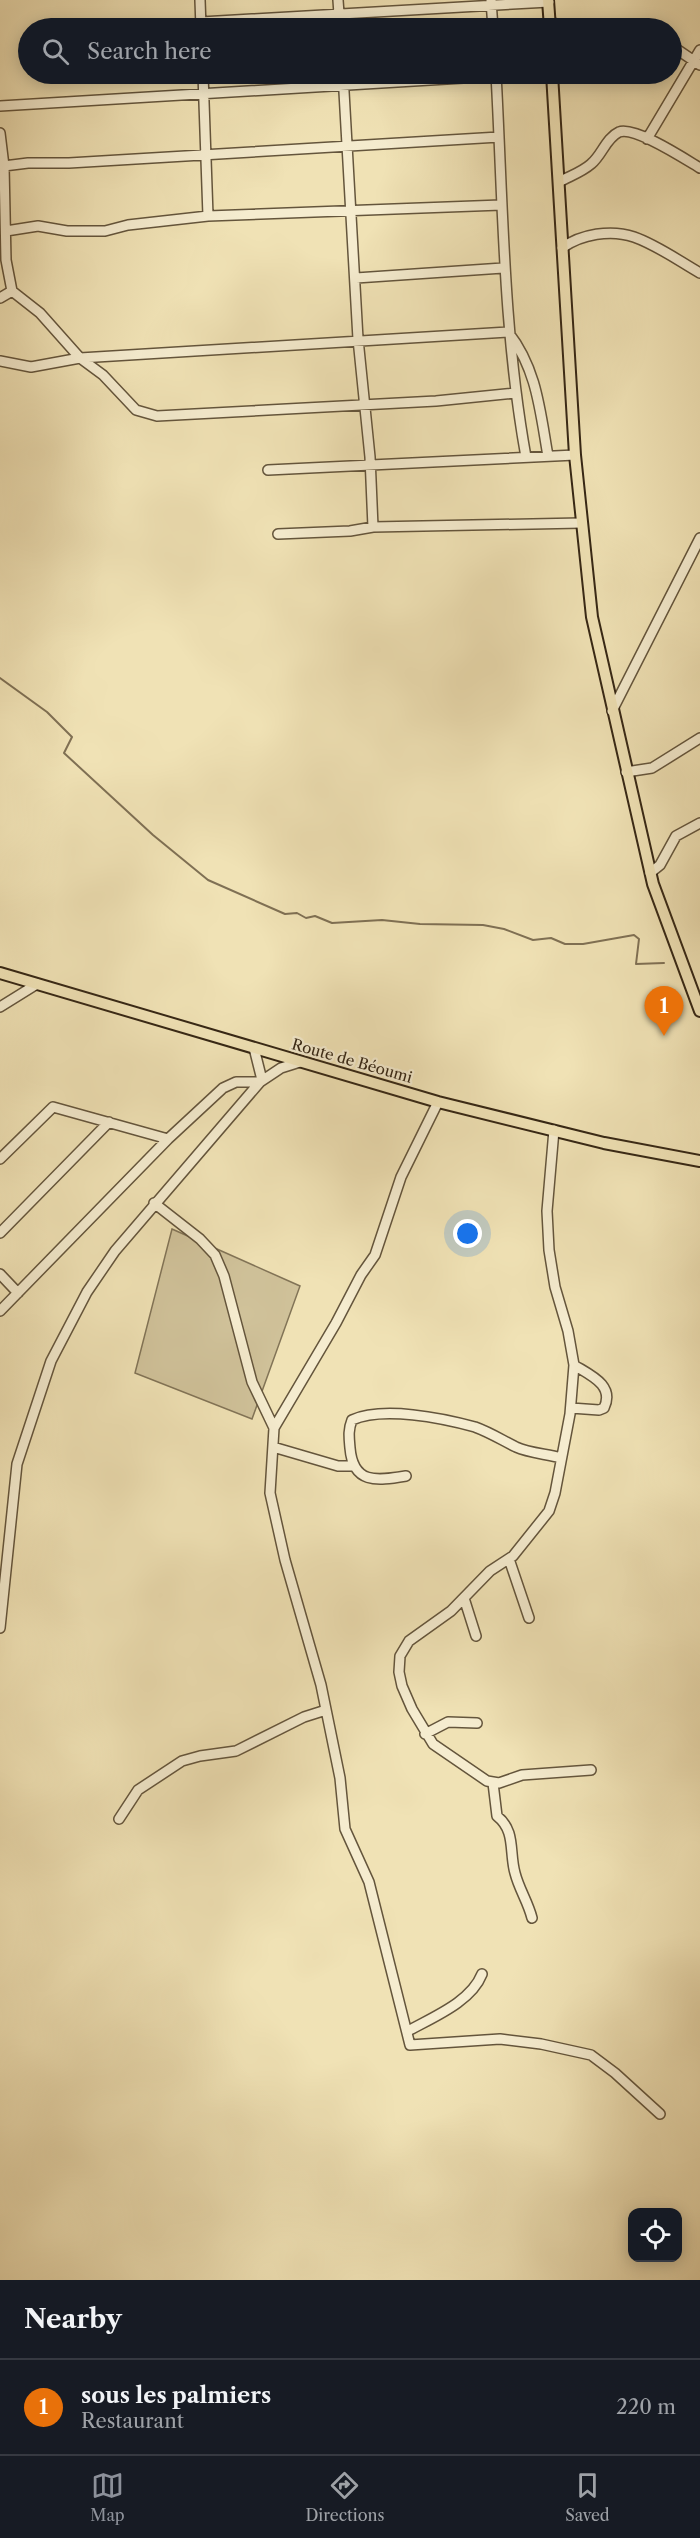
<!DOCTYPE html>
<meta charset="utf-8">
<style>
:root{--surface:#171b24;--page:#242831;--text:#f1f3f6;--muted:#9ea1a6;--line:#363941;--accent:#8c9099}
body{margin:0;font-family:"Libre Caslon Text",serif;background:var(--page);color:var(--text)}
.controls{position:absolute;right:18px;bottom:18px;display:grid;overflow:hidden;border-radius:12px;box-shadow:0 3px 15px #0003}
.controls button{width:54px;height:54px;display:grid;place-items:center;padding:0;border:0;border-bottom:2px solid var(--line);background:var(--surface);color:var(--text);font:30px sans-serif}
.you{position:absolute;left:468px;top:1234px;width:21px;height:21px;margin:-15px;border:4px solid #fff;border-radius:50%;background:#1a73e8;box-shadow:0 0 0 9px #1a73e833}
.badge{display:grid;place-items:center;width:39px;height:39px;border-radius:50%;background:var(--accent);color:#fff;font-size:20px;font-weight:700}
.pin{position:absolute;translate:-50% -50px;filter:drop-shadow(0 2px 3px #0008)}
.pin::after{content:'';position:absolute;top:32px;width:21px;height:18px;background:inherit;clip-path:polygon(0 0,100% 0,50% 100%)}
.list{margin:0;padding:0;list-style:none}
h2{display:flex;justify-content:space-between;align-items:center;height:78px;margin:0;padding:0 24px;font-size:26px}
h2 small{font-size:20px;font-weight:400;color:var(--muted)}
.list li{display:grid;grid-template-columns:39px 1fr auto;gap:18px;align-items:center;box-sizing:border-box;height:96px;padding:0 24px;border-top:2px solid var(--line)}
.list b{display:block;font-size:22px;white-space:nowrap}
.list p{margin:0;font-size:20px;white-space:nowrap;color:var(--muted)}
.list em{font-size:20px;font-style:normal;color:var(--muted)}
.icon{flex:none;width:33px;height:33px;fill:none;stroke:currentColor;stroke-width:2;stroke-linecap:round;stroke-linejoin:round}
.map{position:relative;flex:none;width:700px;height:2280px;overflow:hidden}
.search{position:absolute;background:var(--surface);box-shadow:0 3px 15px #0003;left:18px;right:18px;top:18px;height:66px;display:flex;align-items:center;gap:15px;box-sizing:border-box;padding:0 21px;border-radius:33px;color:var(--muted);font-size:22px}
.sheet{height:174px;background:var(--surface)}
nav{display:flex;justify-content:space-around;align-items:center;box-sizing:border-box;height:84px;border-top:2px solid var(--line);background:var(--surface);font-size:16px;color:var(--muted)}
nav a{display:grid;justify-items:center;gap:3px}
nav .on{color:var(--accent)}
.map>svg:first-child{display:block}
.green{fill:#d0c29a;stroke:#827457;stroke-width:1.5}
.lines{fill:none;stroke-linecap:round;stroke-linejoin:round}
.stream{stroke:#7f7054;stroke-width:2}
.minor-casing{stroke:#64553c;stroke-width:12}
.major-casing{stroke:#352614;stroke-width:14}
.minor{stroke:#f5eccf;stroke-width:9}
.major{stroke:#f0e2b5;stroke-width:10}
.labels{text-anchor:middle;stroke-width:4.5;stroke-linejoin:round;paint-order:stroke}
.street-label{font-size:15px;fill:#352614;stroke:#f5eccf}
</style>
<div class="map">
<svg width="700" height="2280" viewBox="0 0 700 2280">
<rect width="100%" height="100%" fill="#f0e2b5"/>
<filter id="stains"><feTurbulence type="fractalNoise" baseFrequency=".00333" numOctaves="4"/><feColorMatrix values="0 0 0 0 .2 0 0 0 0 .09 0 0 0 0 .02 0 0 0 .5 -.17"/></filter>
<radialGradient id="worn" r=".72"><stop offset=".6" stop-color="#630" stop-opacity="0"/><stop offset="1" stop-color="#630" stop-opacity=".3"/></radialGradient>
<path class="green" d="M172 1229 300 1286 252 1419 135 1373Z"/>
<g class="lines">
<path class="stream" d="M0 678 47 712 72 737 64 753 153 835 208 880 285 914 297 913 306 918 315 916 332 923 382 920 420 924 483 925 504 929 533 940 551 938 565 944H583L634 935 639 939 636 964 664 963"/>
<g class="minor-casing">
<path id="minor" d="M200 0 201 28
M338 0 340 28
M491 1 493 28
M201 22 549 2
M550 22 569 28
M672 46 700 65
M203 74 208 216
M343 74 358 339 370 457 373 527
M496 74C503 202 503 330 526 457
M0 106 496 76
M0 133 4 166 6 260 12 291 40 313 80 358 103 375 136 410 157 416 436 401 515 393
M647 139 700 50
M4 166 28 163H69L499 137
M559 182C570 176 582 172 591 164 602 155 606 138 619 132 635 126 685 159 700 168
M6 231 38 226 67 231H105L128 225 208 216 501 205
M562 248C581 234 611 229 634 237 657 245 679 261 700 273
M356 278 503 268
M0 298 12 291
M0 361 31 367 80 358 508 332C537 369 540 411 548 456
M268 470 575 455
M278 534 350 531 373 527 581 523
M612 711 700 538
M626 772 652 768 700 738
M650 873 660 865 676 836 700 823
M0 1007 37 984
M254 1048 262 1080
M438 1102 401 1177 375 1255 361 1275 336 1323 274 1428 270 1493 285 1560 321 1685 340 1778 345 1829 369 1882 410 2045 500 2039 541 2044 591 2055 615 2073 660 2114
M554 1130 547 1211 549 1250 555 1287 568 1331 574 1365 570 1414 555 1493 549 1511 513 1556 490 1571 451 1611 409 1641 400 1656 399 1672 402 1686 412 1709 433 1744 487 1781 499 1783 522 1775 591 1770
M0 1159 53 1107 168 1139
M154 1203 200 1239 215 1255 224 1276 252 1382 274 1428
M0 1233 109 1122
M0 1274 18 1293
M0 1311 168 1139 223 1088 236 1082H260
M571 1408 599 1410 604 1408C615 1385 590 1375 574 1365
M273 1447 338 1466H353
M406 1476C376 1481 353 1484 350 1448 349 1437 348 1430 352 1420 383 1406 442 1418 475 1427 489 1432 502 1440 516 1447 529 1453 547 1454 561 1458
M509 1559 529 1618
M464 1598 476 1636
M0 1628 17 1464 51 1361 87 1292 115 1251 260 1082 281 1068 300 1062
M425 1734 448 1722 477 1723
M493 1783 497 1816C516 1831 509 1852 515 1873 519 1889 528 1902 532 1918
M119 1819 138 1790 182 1761 200 1756 236 1751 304 1717 326 1710
M408 2031C433 2017 471 2002 482 1974"/>
</g>
<g class="major-casing">
<path id="major" d="M548 0 550 28
M552 74 575 455 592 617 653 884 700 1011
M0 973 438 1102 604 1143 700 1161"/>
</g>
<use href="#minor" class="minor"/>
<use href="#major" class="major"/>
</g>
<g class="labels">
<g class="street-label">
<text transform="translate(352 1061) rotate(16)" y="5">Route de Béoumi</text>
</g>
</g>
<rect width="100%" height="100%" filter="url(#stains)"/>
<rect width="100%" height="100%" fill="url(#worn)"/>
</svg>
<div class="controls">
<button><svg class="icon" aria-label="locate" viewBox="0 0 24 24"><circle cx="12" cy="12" r="6"/><path d="M12 2v4M12 18v4M2 12h4M18 12h4"/></svg></button>
</div>
<div class="you"></div>
<div class="pin badge" style="left:664px;top:1036px;background:#e8710a">1</div>
<div class="search"><svg class="icon" aria-label="search" viewBox="0 0 24 24"><circle cx="10" cy="10" r="6"/><path d="M15 15l6 6"/></svg>Search here</div>
</div>
<section class="sheet">
<h2>Nearby<small></small></h2>
<ul class="list">
<li><span class="badge" style="background:#e8710a">1</span><div><b>sous les palmiers</b><p>Restaurant</p></div><em>220 m</em></li>
</ul>
</section>
<nav>
<a class="on"><svg class="icon" aria-label="map" viewBox="0 0 24 24"><path d="M3 6l6-2 6 2 6-2v14l-6 2-6-2-6 2zM9 4v14M15 6v14"/></svg>Map</a>
<a><svg class="icon" aria-label="directions" viewBox="0 0 24 24"><path d="M12 3l9 9-9 9-9-9zM9 14v-3h6M13 9l2 2-2 2"/></svg>Directions</a>
<a><svg class="icon" aria-label="saved" viewBox="0 0 24 24"><path d="M7 4h10v16l-5-4-5 4z"/></svg>Saved</a>
</nav>
